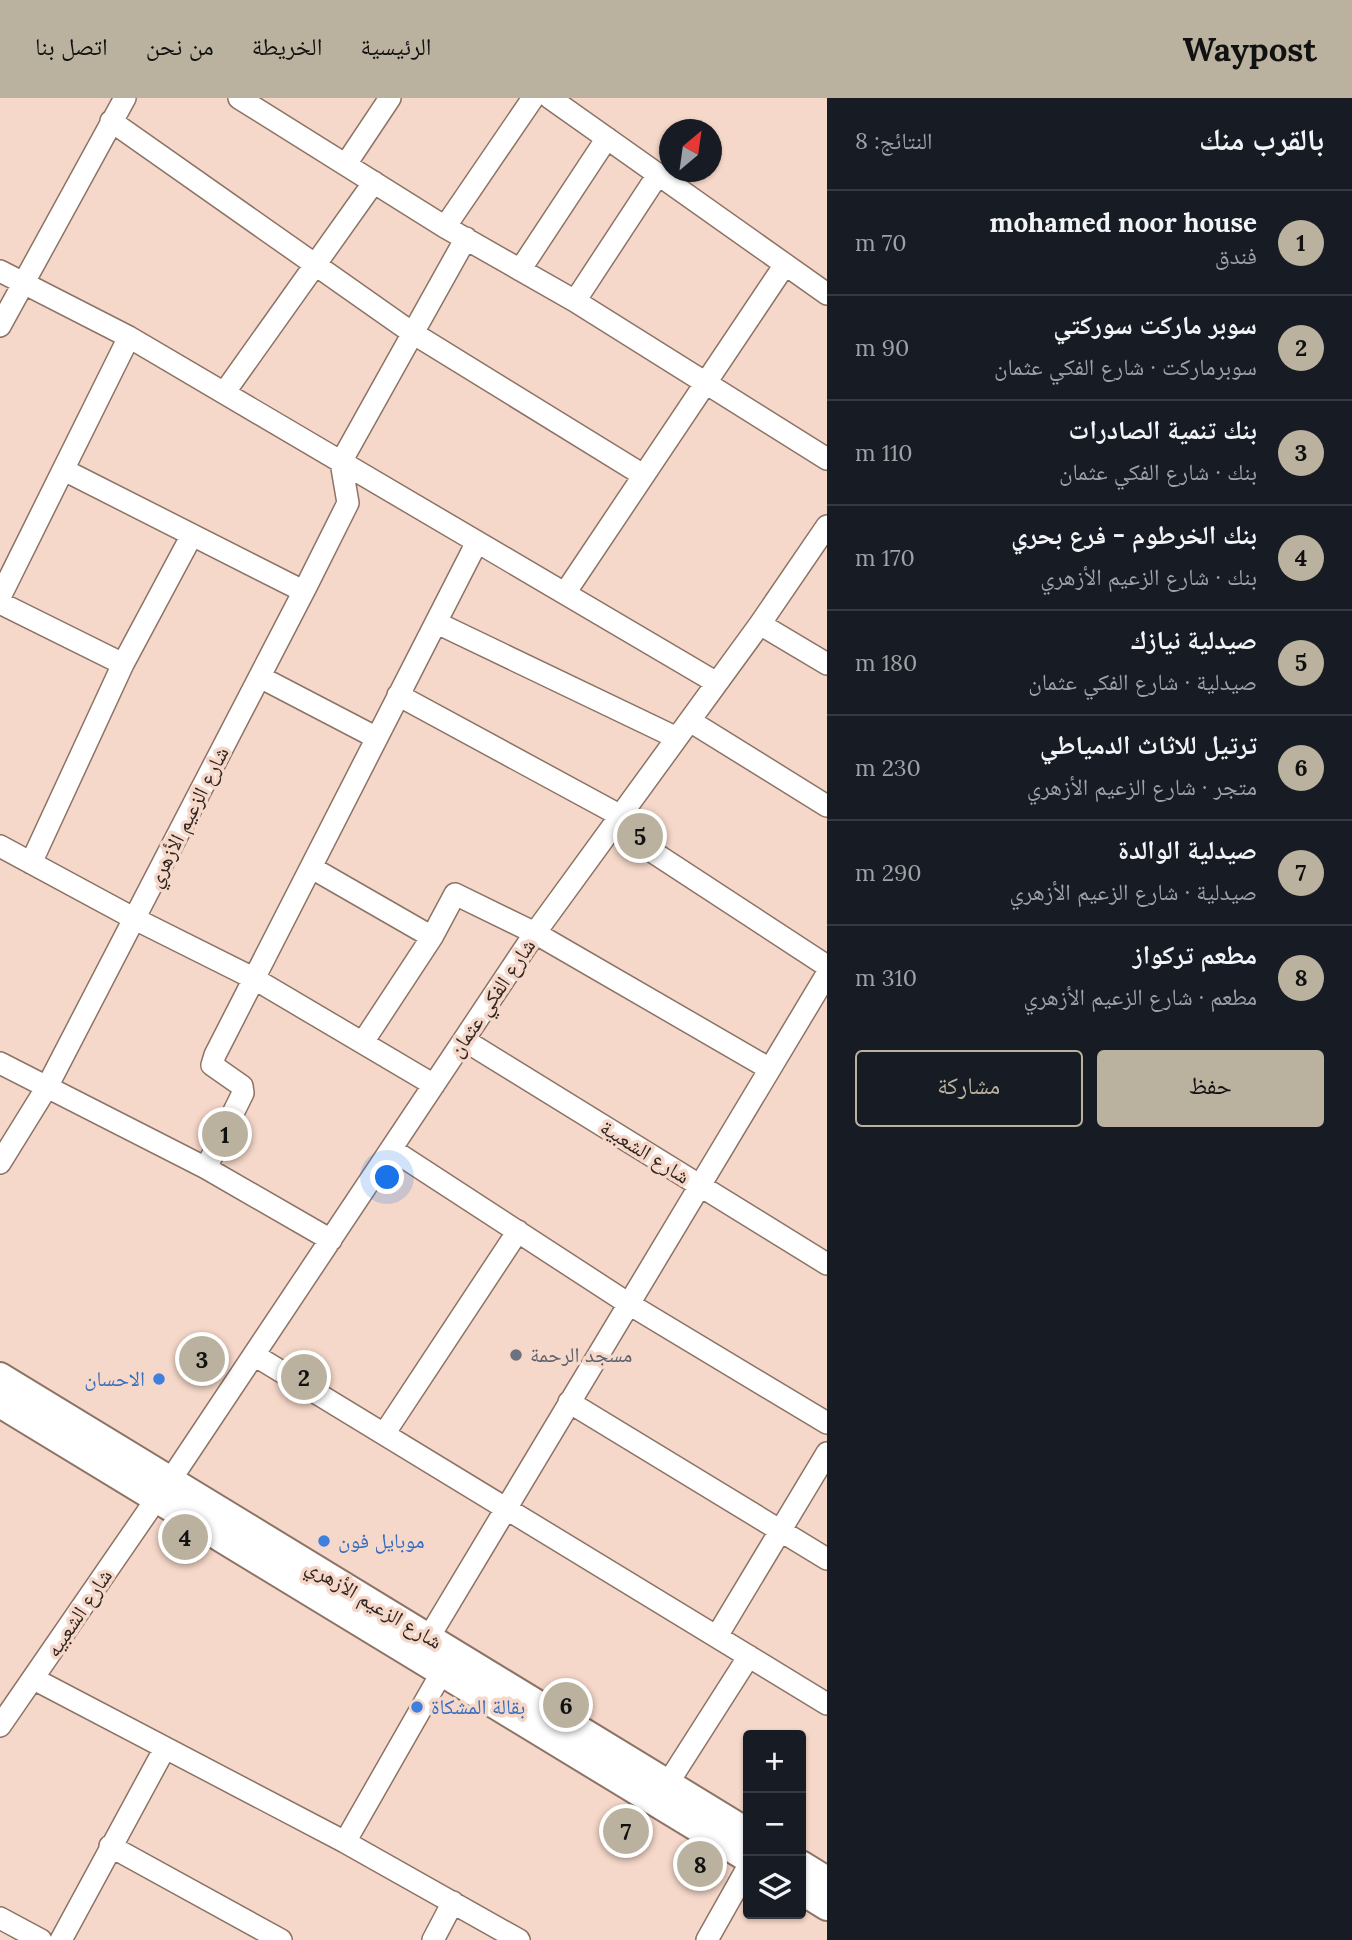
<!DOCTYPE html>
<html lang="ar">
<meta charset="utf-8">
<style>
:root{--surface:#171b24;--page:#20242c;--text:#f1f3f6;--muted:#9ea1a6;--line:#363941;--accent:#bab29e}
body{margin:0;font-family:Lora,"Noto Naskh Arabic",serif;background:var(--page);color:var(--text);direction:rtl}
.controls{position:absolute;right:21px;bottom:21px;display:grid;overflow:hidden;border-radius:7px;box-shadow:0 2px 5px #0004}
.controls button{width:63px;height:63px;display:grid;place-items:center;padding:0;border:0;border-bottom:2px solid var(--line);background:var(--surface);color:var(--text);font:35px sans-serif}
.compass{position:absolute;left:659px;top:21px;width:63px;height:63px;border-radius:50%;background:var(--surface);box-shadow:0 2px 5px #0004;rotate:29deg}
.you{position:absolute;left:388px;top:1080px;width:24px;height:24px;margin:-18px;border:5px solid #fff;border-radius:50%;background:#1a73e8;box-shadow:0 0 0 10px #1a73e833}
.badge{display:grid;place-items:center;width:46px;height:46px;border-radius:50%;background:var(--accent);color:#111;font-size:23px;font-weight:700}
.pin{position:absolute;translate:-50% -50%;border:4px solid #fff;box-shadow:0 2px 7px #0006}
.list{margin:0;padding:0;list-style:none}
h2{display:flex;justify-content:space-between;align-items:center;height:91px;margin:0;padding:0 28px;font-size:30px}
h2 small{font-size:23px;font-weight:400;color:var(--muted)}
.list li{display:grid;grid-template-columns:46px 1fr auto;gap:21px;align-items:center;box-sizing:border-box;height:105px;padding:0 28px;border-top:2px solid var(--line)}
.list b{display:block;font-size:26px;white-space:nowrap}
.list p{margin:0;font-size:23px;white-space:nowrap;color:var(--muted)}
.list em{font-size:23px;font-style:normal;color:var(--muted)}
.actions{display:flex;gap:14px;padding:21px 28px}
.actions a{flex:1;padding:16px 0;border:2px solid var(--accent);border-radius:7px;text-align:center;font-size:24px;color:var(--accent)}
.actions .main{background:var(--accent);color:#111}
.icon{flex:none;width:38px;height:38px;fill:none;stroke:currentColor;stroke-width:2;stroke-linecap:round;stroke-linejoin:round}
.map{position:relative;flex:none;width:827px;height:1842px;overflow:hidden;direction:ltr}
header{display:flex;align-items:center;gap:42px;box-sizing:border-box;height:98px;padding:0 35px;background:var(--accent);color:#111}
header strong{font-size:33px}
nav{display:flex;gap:38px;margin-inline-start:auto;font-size:24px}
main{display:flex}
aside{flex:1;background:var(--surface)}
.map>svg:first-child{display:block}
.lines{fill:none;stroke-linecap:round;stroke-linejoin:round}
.minor-casing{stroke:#8d7365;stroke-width:24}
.major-casing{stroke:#8d7365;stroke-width:30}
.minor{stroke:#fff;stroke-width:21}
.major{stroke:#fff;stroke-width:26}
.worship-dot{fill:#6b7280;stroke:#f5d8c9;stroke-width:2.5}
.shop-dot{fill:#3f7fe0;stroke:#f5d8c9;stroke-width:2.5}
.labels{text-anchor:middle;stroke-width:7;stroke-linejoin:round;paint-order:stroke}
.street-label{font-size:21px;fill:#2f251f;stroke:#f5d8c9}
.worship-label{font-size:21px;fill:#5b616d;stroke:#f5d8c9;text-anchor:start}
.shop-label{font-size:21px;fill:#366cbe;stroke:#f5d8c9;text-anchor:start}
</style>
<header>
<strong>Waypost</strong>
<nav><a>الرئيسية</a><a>الخريطة</a><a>من نحن</a><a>اتصل بنا</a></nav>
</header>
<main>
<aside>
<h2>بالقرب منك<small>النتائج: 8</small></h2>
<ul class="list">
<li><span class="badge">1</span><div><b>mohamed noor house</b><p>فندق</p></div><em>70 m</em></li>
<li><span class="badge">2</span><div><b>سوبر ماركت سوركتي</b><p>سوبرماركت · شارع الفكي عثمان</p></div><em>90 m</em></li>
<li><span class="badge">3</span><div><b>بنك تنمية الصادرات</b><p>بنك · شارع الفكي عثمان</p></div><em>110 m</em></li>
<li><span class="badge">4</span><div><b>بنك الخرطوم - فرع بحري</b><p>بنك · شارع الزعيم الأزهري</p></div><em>170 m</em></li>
<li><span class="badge">5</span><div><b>صيدلية نيازك</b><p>صيدلية · شارع الفكي عثمان</p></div><em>180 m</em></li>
<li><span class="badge">6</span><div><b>ترتيل للاثاث الدمياطي</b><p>متجر · شارع الزعيم الأزهري</p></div><em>230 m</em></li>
<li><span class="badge">7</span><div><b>صيدلية الوالدة</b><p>صيدلية · شارع الزعيم الأزهري</p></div><em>290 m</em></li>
<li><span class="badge">8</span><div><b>مطعم تركواز</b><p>مطعم · شارع الزعيم الأزهري</p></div><em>310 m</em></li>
</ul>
<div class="actions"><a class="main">حفظ</a><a>مشاركة</a></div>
</aside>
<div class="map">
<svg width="827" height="1842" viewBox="0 0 827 1842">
<rect width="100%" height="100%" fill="#f5d8c9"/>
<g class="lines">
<g class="minor-casing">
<path id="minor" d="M239 0 445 129 575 203 827 361
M550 0 827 196
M111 23 411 234 643 377
M346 66 390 0
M445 129 533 0
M520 172 607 40
M0 173 129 239 717 585
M575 203 657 78
M0 228 125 0
M224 295 374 84
M64 372 303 493
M565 495 784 168
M0 499 129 239
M0 505 123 566
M437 525 677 640
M760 526 827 566
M260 579 377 640
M398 597 621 718
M690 623 827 708
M613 728 827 868
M0 748 135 821 253 880 434 987
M31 765 123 566 192 437
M312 770 432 839
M464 942 827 1166
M363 944 432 839 455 796 535 835 770 971
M0 965 206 1070 331 1142
M391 1051 629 1206 827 1325
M0 1065 47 989 306 489 348 405 341 364 466 140
M206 1070 243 995 242 988 212 967 215 957 477 444
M254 1257 827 1606
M569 1304 827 1461
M384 1336 518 1133
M171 1381 535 835 760 526 827 428
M717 1538 827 1355
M429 1539 827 876
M34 1581 345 1744 519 1842
M0 1628 157 1400
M668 1685 749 1558
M345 1744 442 1574
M110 1748 281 1842
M0 1820 41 1842
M61 1842 165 1650
M433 1842 453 1804
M707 1842 748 1769"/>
</g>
<g class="major-casing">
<path id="major" d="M0 1278 748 1734
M0 1306 748 1761
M801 1766 827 1782
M801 1793 827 1809"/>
</g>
<use href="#minor" class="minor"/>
<use href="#major" class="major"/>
</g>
<circle class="worship-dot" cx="516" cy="1257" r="7"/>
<g class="shop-dot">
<circle cx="159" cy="1281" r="7"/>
<circle cx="324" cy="1443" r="7"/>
<circle cx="417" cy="1609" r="7"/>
</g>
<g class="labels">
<g class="street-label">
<text transform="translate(188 719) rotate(-63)" y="7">شارع الزعيم الأزهري</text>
<text transform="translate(492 900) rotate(-56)" y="7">شارع الفكي عثمان</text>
<text transform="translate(645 1054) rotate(32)" y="7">شارع الشعبية</text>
<text transform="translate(374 1506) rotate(31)" y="7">شارع الزعيم الأزهري</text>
<text transform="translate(79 1515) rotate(-56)" y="7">شارع الشعبيه</text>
</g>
<g class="worship-label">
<text x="530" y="1264">مسجد الرحمة</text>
</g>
<g class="shop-label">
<text x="145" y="1288" text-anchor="end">الاحسان</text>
<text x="338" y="1450">موبايل فون</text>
<text x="431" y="1616">بقالة المشكاة</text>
</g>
</g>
</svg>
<div class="controls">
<button>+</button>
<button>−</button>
<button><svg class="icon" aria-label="layers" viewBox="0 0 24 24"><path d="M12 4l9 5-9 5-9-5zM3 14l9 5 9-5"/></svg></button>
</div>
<svg class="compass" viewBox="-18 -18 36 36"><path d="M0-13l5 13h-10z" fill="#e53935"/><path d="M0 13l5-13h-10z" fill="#9ea1a6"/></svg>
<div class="you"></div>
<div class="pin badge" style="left:225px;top:1036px">1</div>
<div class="pin badge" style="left:304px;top:1279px">2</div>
<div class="pin badge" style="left:202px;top:1261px">3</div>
<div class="pin badge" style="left:185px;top:1439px">4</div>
<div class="pin badge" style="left:640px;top:738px">5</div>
<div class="pin badge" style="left:566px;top:1607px">6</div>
<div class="pin badge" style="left:626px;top:1733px">7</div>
<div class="pin badge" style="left:700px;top:1766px">8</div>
</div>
</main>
